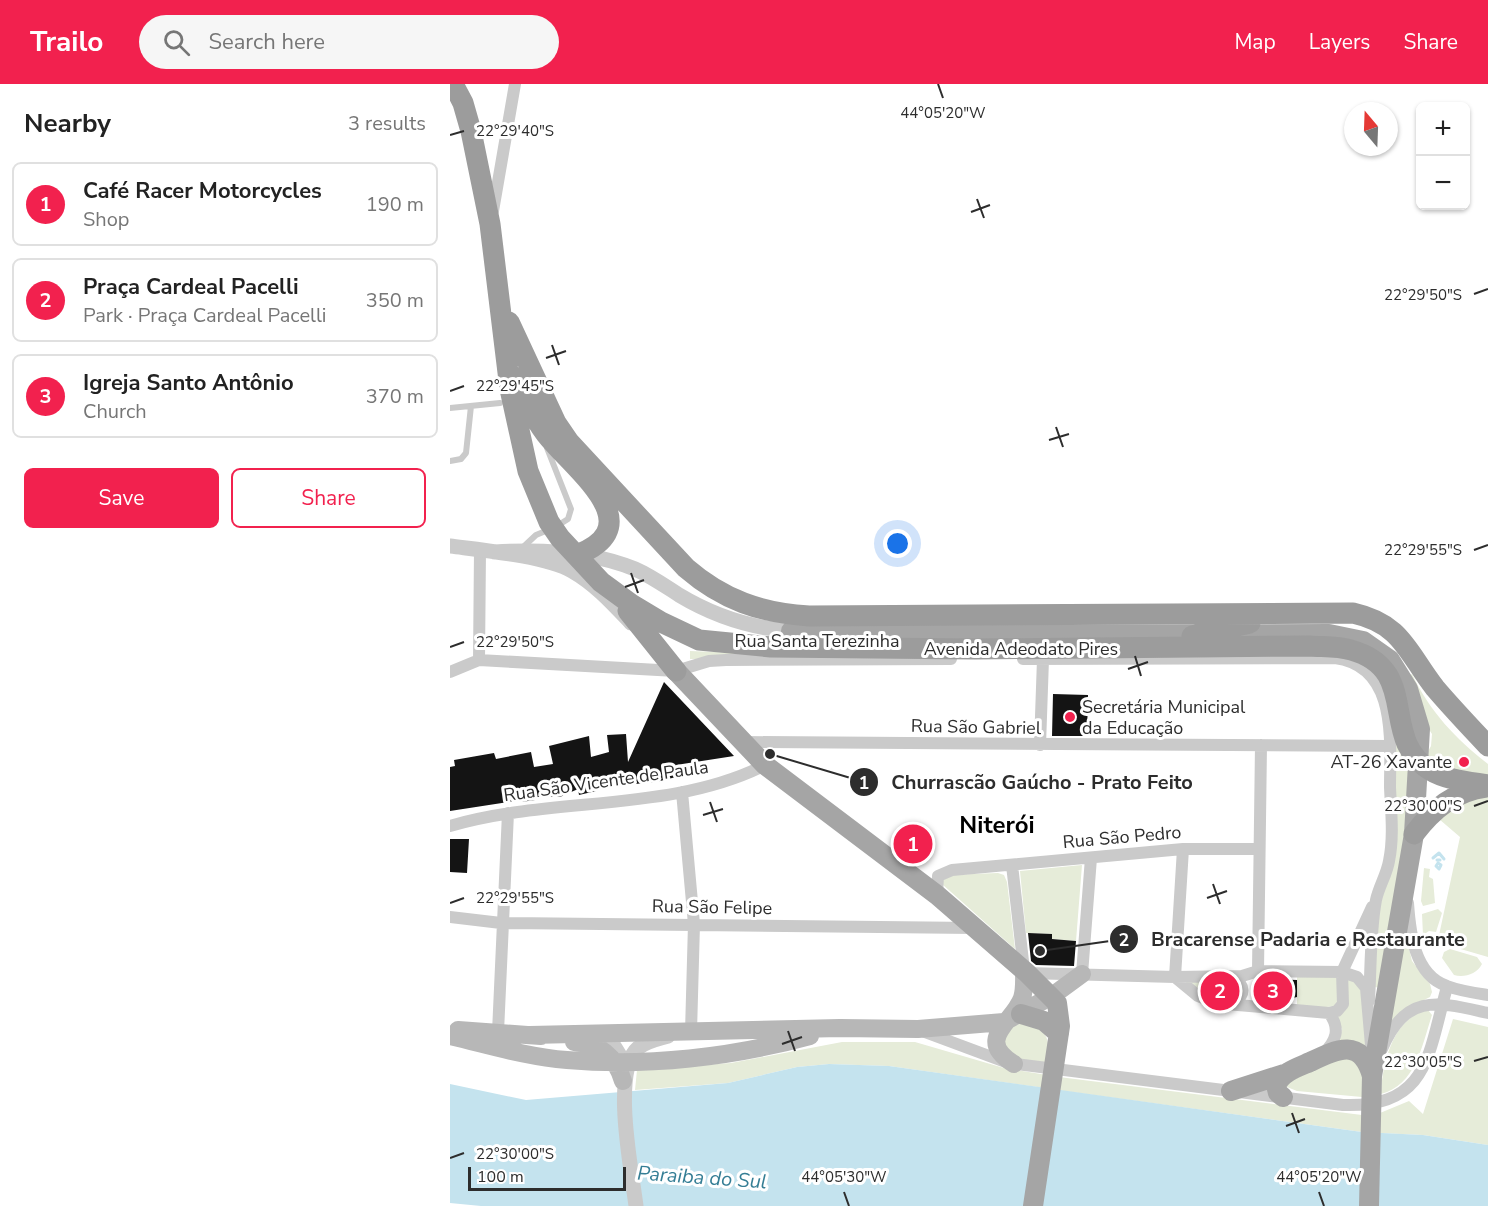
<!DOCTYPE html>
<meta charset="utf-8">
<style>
:root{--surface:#fff;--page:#f6f6f6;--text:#222;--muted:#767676;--line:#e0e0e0;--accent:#f2214e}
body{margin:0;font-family:"Nunito Sans",sans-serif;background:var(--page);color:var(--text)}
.controls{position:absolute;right:18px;top:18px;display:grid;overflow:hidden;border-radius:9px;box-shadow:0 2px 4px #0004}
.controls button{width:54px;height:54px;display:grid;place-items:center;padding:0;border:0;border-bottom:2px solid var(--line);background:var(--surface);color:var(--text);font:30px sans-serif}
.compass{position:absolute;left:894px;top:18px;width:54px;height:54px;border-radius:50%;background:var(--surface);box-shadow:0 2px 4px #0004;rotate:341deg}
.scale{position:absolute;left:18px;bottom:15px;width:158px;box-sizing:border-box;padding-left:6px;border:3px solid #2d2d2d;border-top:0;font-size:16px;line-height:21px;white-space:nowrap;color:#2d2d2d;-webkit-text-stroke:4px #fff;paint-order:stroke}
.you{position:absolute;left:448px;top:460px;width:21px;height:21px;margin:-15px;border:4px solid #fff;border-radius:50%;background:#1a73e8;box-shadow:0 0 0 9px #1a73e833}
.badge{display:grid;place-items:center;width:39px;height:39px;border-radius:50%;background:var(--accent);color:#fff;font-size:20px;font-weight:700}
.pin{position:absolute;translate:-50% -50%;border:3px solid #fff;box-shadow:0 2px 6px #0006}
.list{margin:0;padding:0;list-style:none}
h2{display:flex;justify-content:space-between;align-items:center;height:78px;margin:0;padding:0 24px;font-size:26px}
h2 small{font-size:20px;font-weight:400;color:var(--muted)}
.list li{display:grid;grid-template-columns:39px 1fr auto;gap:18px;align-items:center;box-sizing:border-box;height:84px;margin:0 12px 12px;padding:0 12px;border:2px solid var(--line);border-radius:9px}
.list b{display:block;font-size:22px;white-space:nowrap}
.list p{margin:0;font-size:20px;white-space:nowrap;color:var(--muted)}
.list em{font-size:20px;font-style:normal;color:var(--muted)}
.actions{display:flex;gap:12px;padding:18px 24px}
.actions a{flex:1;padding:14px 0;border:2px solid var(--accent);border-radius:9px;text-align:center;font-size:21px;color:var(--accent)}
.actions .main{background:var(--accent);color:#fff}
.icon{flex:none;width:33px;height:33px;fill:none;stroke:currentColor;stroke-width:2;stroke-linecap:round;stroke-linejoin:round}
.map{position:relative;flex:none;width:1038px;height:1122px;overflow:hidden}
header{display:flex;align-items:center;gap:36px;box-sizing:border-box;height:84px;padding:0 30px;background:var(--accent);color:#fff}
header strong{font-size:28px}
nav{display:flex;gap:33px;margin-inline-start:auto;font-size:21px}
.search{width:420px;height:54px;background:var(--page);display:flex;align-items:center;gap:15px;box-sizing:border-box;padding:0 21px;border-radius:33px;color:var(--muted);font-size:22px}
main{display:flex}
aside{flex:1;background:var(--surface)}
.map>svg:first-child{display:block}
.green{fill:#e6ecd9}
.water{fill:#c4e3ee}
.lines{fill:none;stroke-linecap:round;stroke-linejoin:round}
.stream{stroke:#c4e3ee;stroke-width:3}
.building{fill:#141414}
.service{stroke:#cacaca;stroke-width:6}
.minor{stroke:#cacaca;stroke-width:12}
.tertiary{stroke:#cacaca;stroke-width:15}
.secondary{stroke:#b7b7b7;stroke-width:18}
.primary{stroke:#a5a5a5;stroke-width:20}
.trunk{stroke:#9c9c9c;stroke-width:21}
.ticks{fill:none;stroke:#2d2d2d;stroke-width:2}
.poi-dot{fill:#f2214e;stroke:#fff;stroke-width:2}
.labels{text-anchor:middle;stroke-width:6;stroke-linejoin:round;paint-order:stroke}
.street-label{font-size:18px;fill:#2d2d2d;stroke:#fff}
.poi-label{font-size:18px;fill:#2d2d2d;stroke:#fff;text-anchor:start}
.water-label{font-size:20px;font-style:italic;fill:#357e95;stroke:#fff}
.district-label{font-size:24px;font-weight:bold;fill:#000;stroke:#fff}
.ticks-label{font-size:15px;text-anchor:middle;fill:#2d2d2d;stroke:#fff;stroke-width:6;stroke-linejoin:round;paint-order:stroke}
.leader{fill:none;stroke:#2d2d2d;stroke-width:2}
.callout-dot{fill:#2d2d2d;stroke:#fff;stroke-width:2}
.mark-label{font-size:18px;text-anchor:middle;font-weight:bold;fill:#fff}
.callout-label{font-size:20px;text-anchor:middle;font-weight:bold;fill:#2d2d2d;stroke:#fff;stroke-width:6;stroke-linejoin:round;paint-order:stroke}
</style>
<header>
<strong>Trailo</strong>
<div class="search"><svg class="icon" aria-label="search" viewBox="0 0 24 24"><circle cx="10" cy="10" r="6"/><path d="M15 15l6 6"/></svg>Search here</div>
<nav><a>Map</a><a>Layers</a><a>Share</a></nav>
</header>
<main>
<aside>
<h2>Nearby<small>3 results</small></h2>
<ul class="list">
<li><span class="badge">1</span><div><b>Café Racer Motorcycles</b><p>Shop</p></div><em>190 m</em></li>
<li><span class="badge">2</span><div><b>Praça Cardeal Pacelli</b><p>Park · Praça Cardeal Pacelli</p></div><em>350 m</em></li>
<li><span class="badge">3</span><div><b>Igreja Santo Antônio</b><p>Church</p></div><em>370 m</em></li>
</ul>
<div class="actions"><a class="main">Save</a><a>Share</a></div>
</aside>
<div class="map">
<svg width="1038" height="1122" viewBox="0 0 1038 1122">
<rect width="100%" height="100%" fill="#fff"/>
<path class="green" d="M240 567 368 572 883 567C977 579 923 651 967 684L960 760 933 904 924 903 929 823 944 776 943 648 940 624 928 592 909 577 883 571H832L240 575Z
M962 590C980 628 1006 655 1038 680V695L997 686 976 671 981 662 982 650 974 638 959 592Z
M1038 712V873L990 859 988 856 1010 753 989 735 1012 717Z
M632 781 626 857 602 855 601 850 576 849 570 787Z
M974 784 980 785 979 793 983 795 985 819 973 822 971 817Z
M548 789 554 791 557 798 565 865 492 800 493 795 498 791Z
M988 825 992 829 986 848 979 847 973 851 972 830Z
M954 843 962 877 980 900 982 908 980 913 964 921 937 946Z
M1000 865 1027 873 1032 880C1027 890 1014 894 1004 891L992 874 994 868Z
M847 889 887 890 890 922 847 925Z
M787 895 794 903 791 915 767 917 732 896Z
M897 895 905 898 912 906 917 969 891 959 889 955 892 945 885 931Z
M978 926 982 931C972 961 966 1001 931 1010 932 981 943 932 978 926Z
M1003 935 1038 943V1061L973 1051 930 1049V1029L959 1017 973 1030Z
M576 937C599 951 600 952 597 979L567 975 557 970 553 947Z
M392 958H465L554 984 597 991 595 1004 439 982 379 980 347 983 278 999 185 1006 187 986 281 979Z
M886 972 903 975 912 990V1013L847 1007 837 1003 836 1000Z
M609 993 912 1031V1048L607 1006Z"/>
<path class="water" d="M379 980 439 982 912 1048 973 1051 1038 1061V1122H31L0 1119V1000L76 1016 278 999 347 983Z"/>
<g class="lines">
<path class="stream" d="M983 774 989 769 994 775
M987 776H990
M988 779 991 781 989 785 986 782Z"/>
</g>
<path class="building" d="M214 598 284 672 226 681 230 692 206 698 164 702 163 697 145 702 146 707 129 711 128 705 110 713H84L85 716 71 718V716L0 727V683L5 682 4 676 44 669 46 675 81 668 84 683 103 680 99 662 139 652 141 673 159 668 157 651 176 650 178 678Z
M603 610 638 611 637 652H602Z
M0 755H19L17 789 0 788Z
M578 849 602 850V855L626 857 624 882 586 881 581 877Z
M812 895 847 896V913L843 914V917L813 915Z"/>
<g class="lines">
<path class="service" d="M0 324 50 319
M97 364 121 425 118 435 107 442
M0 377 11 375 16 369 21 322
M70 466 86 451 98 446
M786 893C799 900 798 912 787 920"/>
<path class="minor" d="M43 127 65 0
M573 575 885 574C948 582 940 657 940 703 941 727 944 753 939 777 937 790 929 802 926 816 920 848 921 884 919 917
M29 576 30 466
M0 588 29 576 226 587 259 577 276 576 501 575
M293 658 940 662
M590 661 593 575
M232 708 244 840 241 948
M0 742C102 712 220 729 315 681
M733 765 725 893 748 912 765 919 879 929 887 927 893 920 892 888 922 823
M562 781 574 886
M487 811 488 792 502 786 733 765H808
M958 819C960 848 964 891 997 902 1010 907 1025 909 1038 911
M0 833 51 839 524 844
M808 887 811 661
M577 889 725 893 792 892 808 887 892 888 907 893 916 904 921 961
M632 890 641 774
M472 947 558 979 893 1021C979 1024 978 970 997 903
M48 948 58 729
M932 965C956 908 988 918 1038 929
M873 970C886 957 891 945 879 929"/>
<path class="tertiary" d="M0 462C31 466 96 472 122 487 145 500 163 520 181 539
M45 468C92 465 142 467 185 485 201 492 215 502 229 511 264 532 300 544 341 547
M141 951 164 962 177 983
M186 1122C182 1088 161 987 188 964 196 957 208 955 218 952"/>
<path class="secondary" d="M8 946 91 952
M80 951 390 944 468 945 554 938 602 912 632 890
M0 952C39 961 77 973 117 976 197 983 283 973 360 952
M124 958C150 960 165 971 173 997
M564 980C524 955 563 939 572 914 575 905 574 895 574 886"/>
<path class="primary" d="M341 547 472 551 879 550 913 557 940 576 958 605 970 645 964 750 922 992 919 1122
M226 587 315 681 487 811 577 889 607 919 610 942 583 1122
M571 930 594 937 609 950
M781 1007 834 990
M833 1013 828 1009 826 1001C833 988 846 984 860 978 887 965 911 953 922 992"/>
<path class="trunk" d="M3 0 13 19 21 47 40 140 60 305 78 387 99 438 110 454 151 498 181 520 211 538 249 556 321 563 525 565 860 562C873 563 888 562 901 566 972 586 928 654 980 686 996 696 1020 698 1038 701
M59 238 106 339 119 358 236 484C273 516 311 529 359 532L903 529C952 540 957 568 985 604 1002 624 1020 643 1038 662
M65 293C74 313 83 333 96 350 123 385 202 440 129 470
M178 527 226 587
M742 552 800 539
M964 750C983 725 1005 707 1036 703"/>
</g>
<path class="ticks" d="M488 0 493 14M0 51 14 47M527 115 534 134M521 128 540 121M1024 210 1038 205M102 261 109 281M96 274 116 267M0 307 14 302M606 343 613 363M599 356 619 350M1024 466 1038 461M181 489 188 509M175 503 194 496M0 563 14 558M685 572 691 592M678 585 698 578M260 718 267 738M1024 722 1038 717M253 731 273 725M763 800 770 820M757 814 777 807M0 819 14 814M338 947 345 967M332 960 352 953M1024 977 1038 973M842 1029 849 1049M836 1042 855 1035M0 1074 14 1069M394 1108 399 1122M869 1108 874 1122"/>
<g class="poi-dot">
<circle cx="620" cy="633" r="6"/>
<circle cx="1014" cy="678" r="6"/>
</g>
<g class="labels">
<g class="street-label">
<text x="367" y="563">Rua Santa Terezinha</text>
<text x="571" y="571">Avenida Adeodato Pires</text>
<text transform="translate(526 643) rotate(1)" y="6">Rua São Gabriel</text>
<text transform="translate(156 697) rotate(-8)" y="6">Rua São Vicente de Paula</text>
<text transform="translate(672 753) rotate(-5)" y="6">Rua São Pedro</text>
<text transform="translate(262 823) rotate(1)" y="6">Rua São Felipe</text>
</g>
<g class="poi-label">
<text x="632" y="629">Secretária Municipal<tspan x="632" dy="21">da Educação</tspan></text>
<text x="1002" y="684" text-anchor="end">AT-26 Xavante</text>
</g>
<g class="water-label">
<text transform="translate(252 1093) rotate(4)" y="7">Paraiba do Sul</text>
</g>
<g class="district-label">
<text x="547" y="749">Niterói</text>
</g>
</g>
<g class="ticks-label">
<text x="493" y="34">44°05'20"W</text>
<text x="65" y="52">22°29'40"S</text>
<text x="973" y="216">22°29'50"S</text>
<text x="65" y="307">22°29'45"S</text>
<text x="973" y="471">22°29'55"S</text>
<text x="65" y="563">22°29'50"S</text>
<text x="973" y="727">22°30'00"S</text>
<text x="65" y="819">22°29'55"S</text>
<text x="973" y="983">22°30'05"S</text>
<text x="65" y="1075">22°30'00"S</text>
<text x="394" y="1098">44°05'30"W</text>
<text x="869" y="1098">44°05'20"W</text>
</g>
<path class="leader" d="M320 670L414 698M590 867L674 855"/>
<g class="callout-dot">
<circle cx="320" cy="670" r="6"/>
<circle cx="590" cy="867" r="6"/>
<circle cx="414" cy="698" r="15"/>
<circle cx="674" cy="855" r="15"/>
</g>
<g class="mark-label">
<text x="414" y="705">1</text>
<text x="674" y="862">2</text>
</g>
<g class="callout-label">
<text x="592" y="705">Churrascão Gaúcho - Prato Feito</text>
<text x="858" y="862">Bracarense Padaria e Restaurante</text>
</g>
</svg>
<div class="controls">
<button>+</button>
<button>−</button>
</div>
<svg class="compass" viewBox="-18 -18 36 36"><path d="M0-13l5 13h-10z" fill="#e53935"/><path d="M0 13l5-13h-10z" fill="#767676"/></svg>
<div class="scale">100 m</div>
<div class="you"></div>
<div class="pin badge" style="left:463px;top:760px">1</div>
<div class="pin badge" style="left:770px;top:907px">2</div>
<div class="pin badge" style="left:823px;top:907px">3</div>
</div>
</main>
